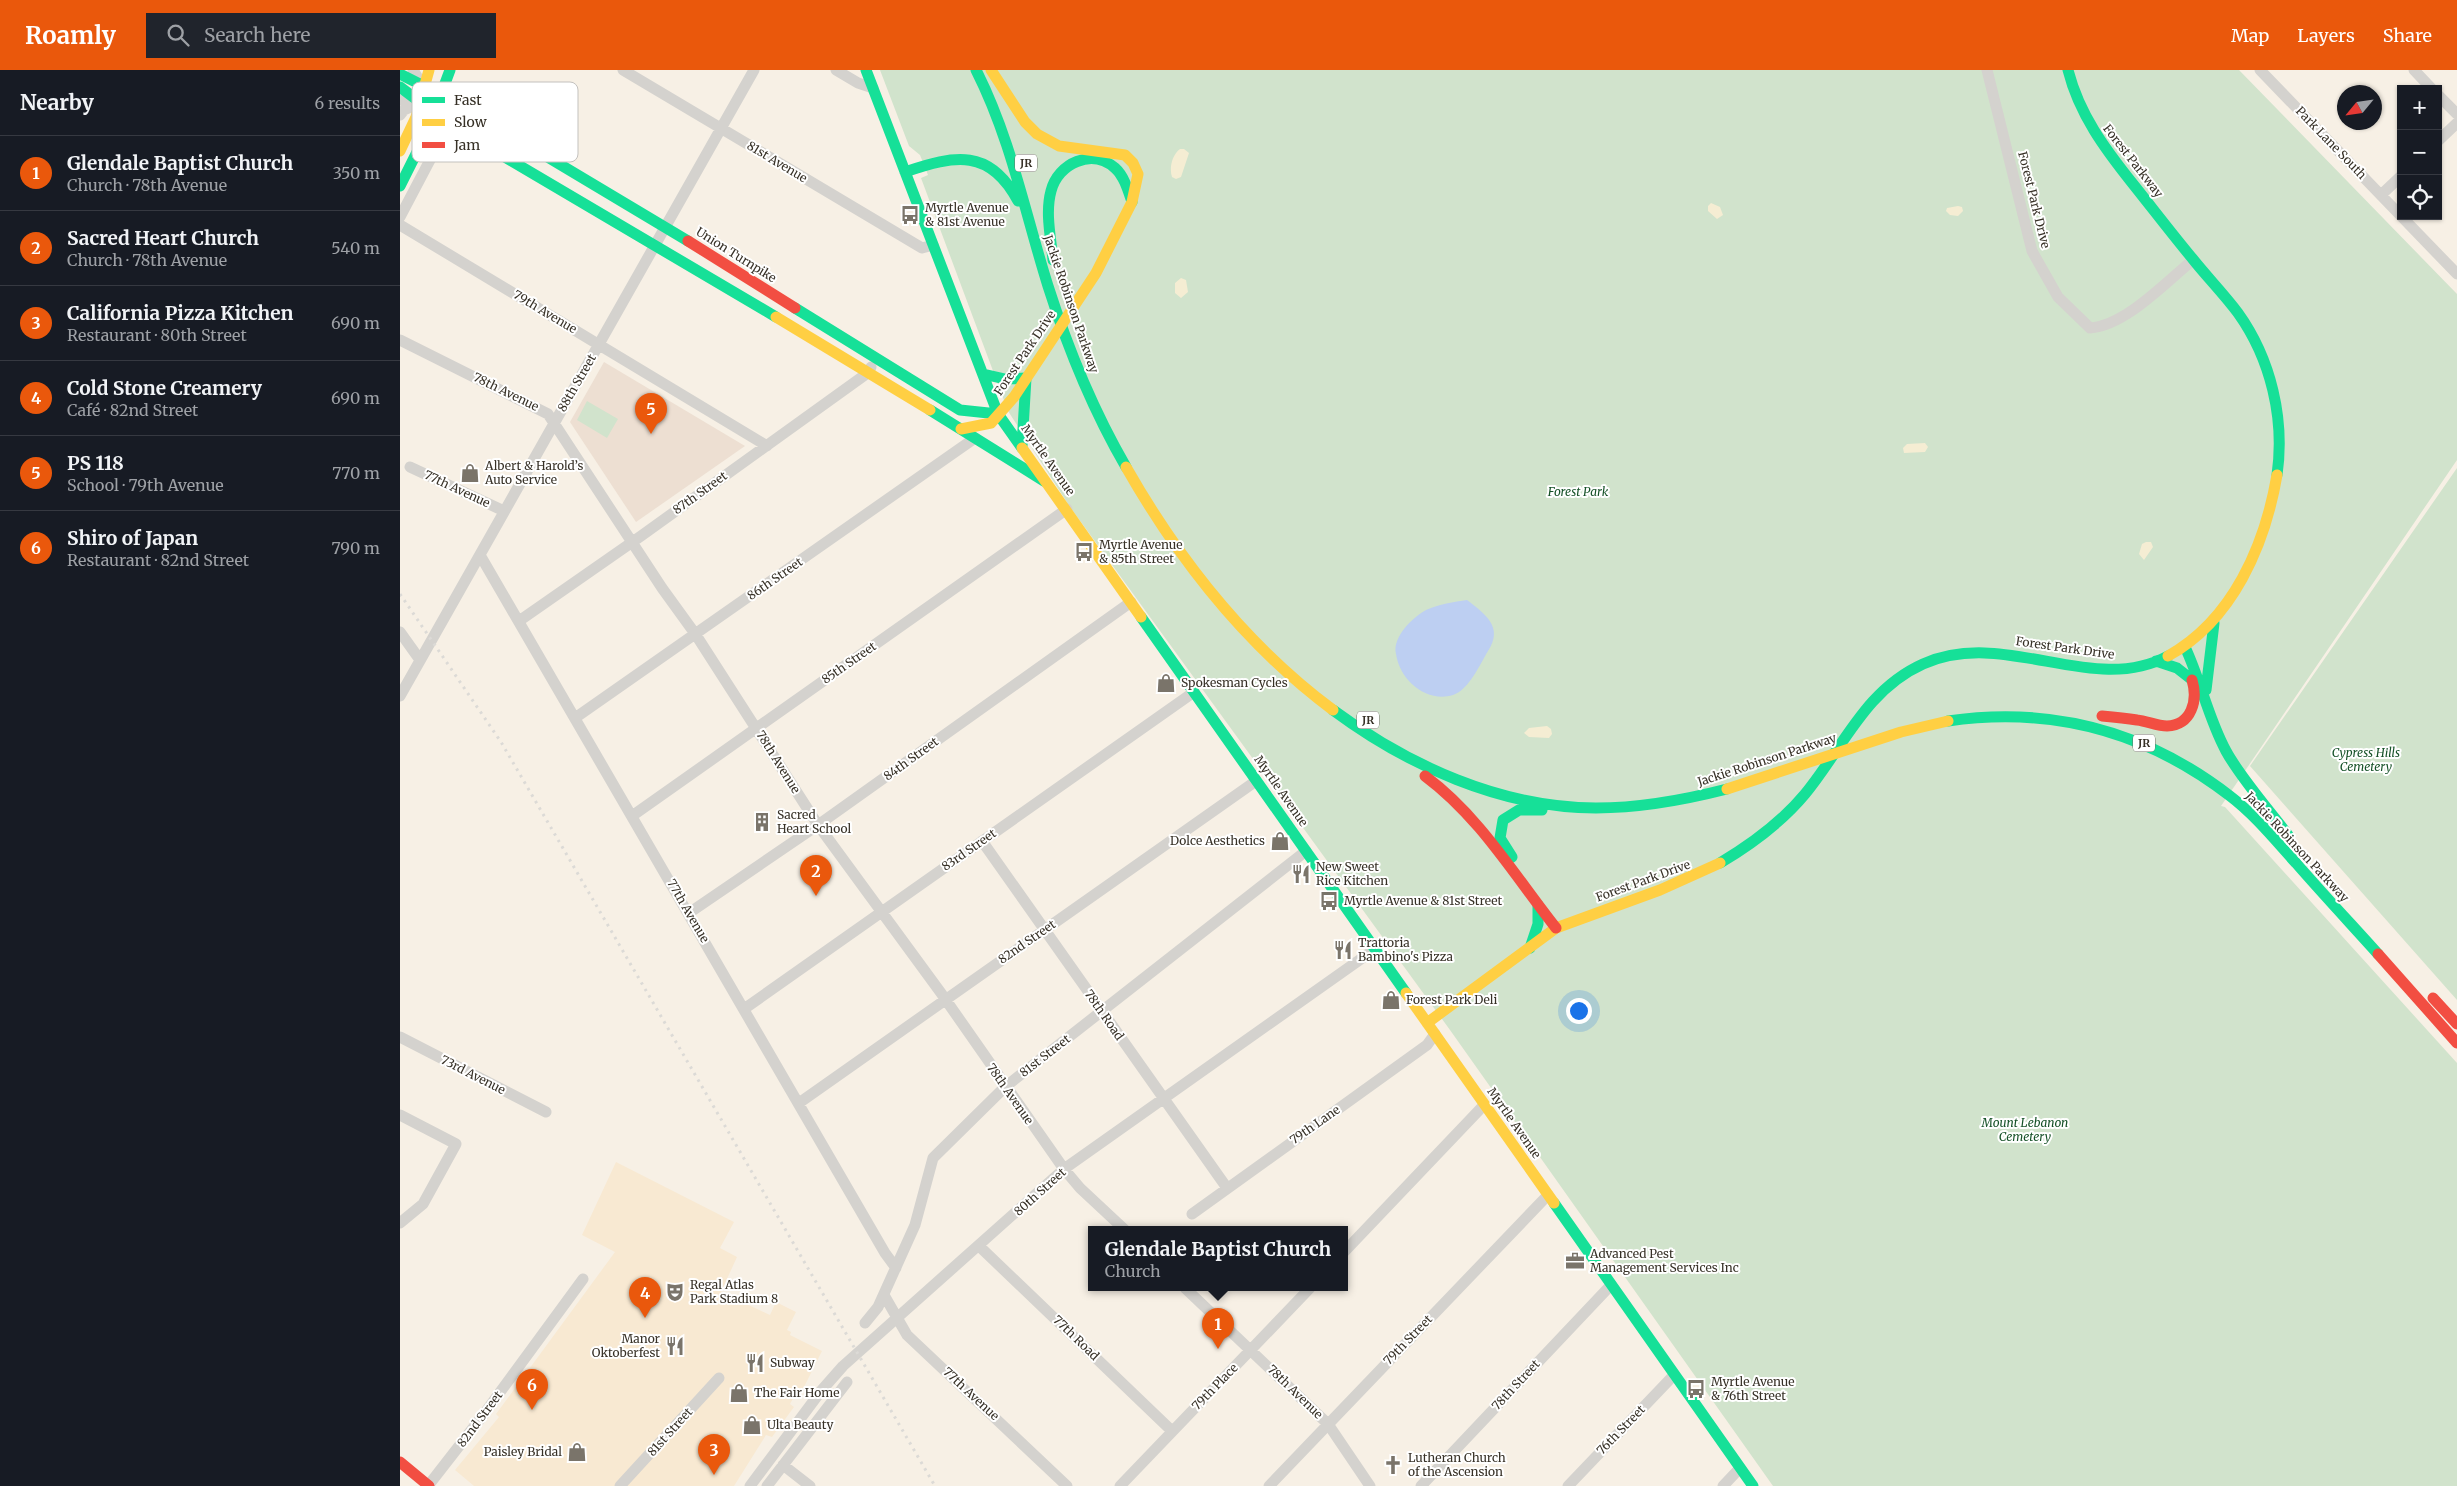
<!DOCTYPE html>
<meta charset="utf-8">
<style>
:root{--surface:#171b24;--page:#20242c;--text:#f1f3f6;--muted:#9ea1a6;--line:#363941;--accent:#ea580c}
body{margin:0;font-family:Merriweather,serif;background:var(--page);color:var(--text)}
.controls{position:absolute;right:15px;top:15px;display:grid;overflow:hidden;border-radius:0px;box-shadow:0 1px 4px #0004}
.controls button{width:45px;height:45px;display:grid;place-items:center;padding:0;border:0;border-bottom:1px solid var(--line);background:var(--surface);color:var(--text);font:25px sans-serif}
.compass{position:absolute;left:1937px;top:15px;width:45px;height:45px;border-radius:50%;background:var(--surface);box-shadow:0 1px 4px #0004;rotate:241deg}
.you{position:absolute;left:1178px;top:940px;width:18px;height:18px;margin:-12px;border:4px solid #fff;border-radius:50%;background:#1a73e8;box-shadow:0 0 0 8px #1a73e833}
.badge{display:grid;place-items:center;width:32px;height:32px;border-radius:50%;background:var(--accent);color:#fff;font-size:16px;font-weight:700}
.pin{position:absolute;translate:-50% -41px;filter:drop-shadow(0 1px 2px #0008)}
.pin::after{content:'';position:absolute;top:26px;width:18px;height:15px;background:inherit;clip-path:polygon(0 0,100% 0,50% 100%)}
.popup{position:absolute;left:688px;top:1156px;width:260px;height:65px;box-sizing:border-box;display:grid;place-content:center;border-radius:0px;background:var(--surface);filter:drop-shadow(0 1px 4px #0005);font-size:16px;white-space:nowrap;color:var(--muted)}
.popup b{font-size:19px;color:var(--text)}
.popup::after{content:'';position:absolute;left:50%;top:100%;margin-left:-10px;border:10px solid transparent;border-top-color:var(--surface)}
.list{margin:0;padding:0;list-style:none}
h2{display:flex;justify-content:space-between;align-items:center;height:65px;margin:0;padding:0 20px;font-size:21px}
h2 small{font-size:16px;font-weight:400;color:var(--muted)}
.list li{display:grid;grid-template-columns:32px 1fr auto;gap:15px;align-items:center;box-sizing:border-box;height:75px;padding:0 20px;border-top:1px solid var(--line)}
.list b{display:block;font-size:19px;white-space:nowrap}
.list p{margin:0;font-size:16px;white-space:nowrap;color:var(--muted)}
.list em{font-size:16px;font-style:normal;color:var(--muted)}
.icon{flex:none;width:28px;height:28px;fill:none;stroke:currentColor;stroke-width:2;stroke-linecap:round;stroke-linejoin:round}
.map{position:relative;flex:none;width:2057px;height:1416px;overflow:hidden}
header{display:flex;align-items:center;gap:30px;box-sizing:border-box;height:70px;padding:0 25px;background:var(--accent);color:#fff}
header strong{font-size:24px}
nav{display:flex;gap:28px;margin-inline-start:auto;font-size:18px}
.search{width:350px;height:45px;background:var(--page);display:flex;align-items:center;gap:12px;box-sizing:border-box;padding:0 18px;border-radius:0px;color:var(--muted);font-size:19px}
main{display:flex}
aside{flex:1;background:var(--surface)}
.map>svg:first-child{display:block}
.built{fill:#f8e9d2}
.education{fill:#eddfd2}
.green{fill:#d1e3cc}
.sand{fill:#f5edd3}
.water{fill:#bdcff2}
.lines{fill:none;stroke-linecap:round;stroke-linejoin:round}
.street{stroke:#d4d2ce;stroke-width:11}
.fast{stroke:#16e098;stroke-width:11}
.slow{stroke:#ffcf43;stroke-width:11}
.jam{stroke:#f24e42;stroke-width:11}
.rail{stroke:#dcdad6;stroke-width:3;stroke-dasharray:2.5 5;stroke-linecap:butt}
.labels{text-anchor:middle;stroke-width:4;stroke-linejoin:round;paint-order:stroke}
.shield{fill:#fff;stroke:#736f68;stroke-width:1}
.shield-label{font-size:11px;font-weight:bold;fill:#373127}
.street-label{font-size:12px;fill:#373127;stroke:#fff}
.poi-label{font-size:12px;fill:#373127;stroke:#fff;text-anchor:start}
.park-label{font-size:12px;font-style:italic;fill:#155127;stroke:#fff}
.key{fill:#fff;stroke:#c3c1be;stroke-width:1}
.key-label{font-size:14px;fill:#373127}
</style>
<header>
<strong>Roamly</strong>
<div class="search"><svg class="icon" aria-label="search" viewBox="0 0 24 24"><circle cx="10" cy="10" r="6"/><path d="M15 15l6 6"/></svg>Search here</div>
<nav><a>Map</a><a>Layers</a><a>Share</a></nav>
</header>
<main>
<aside>
<h2>Nearby<small>6 results</small></h2>
<ul class="list">
<li><span class="badge">1</span><div><b>Glendale Baptist Church</b><p>Church · 78th Avenue</p></div><em>350 m</em></li>
<li><span class="badge">2</span><div><b>Sacred Heart Church</b><p>Church · 78th Avenue</p></div><em>540 m</em></li>
<li><span class="badge">3</span><div><b>California Pizza Kitchen</b><p>Restaurant · 80th Street</p></div><em>690 m</em></li>
<li><span class="badge">4</span><div><b>Cold Stone Creamery</b><p>Café · 82nd Street</p></div><em>690 m</em></li>
<li><span class="badge">5</span><div><b>PS 118</b><p>School · 79th Avenue</p></div><em>770 m</em></li>
<li><span class="badge">6</span><div><b>Shiro of Japan</b><p>Restaurant · 82nd Street</p></div><em>790 m</em></li>
</ul>
</aside>
<div class="map">
<svg width="2057" height="1416" viewBox="0 0 2057 1416">
<rect width="100%" height="100%" fill="#f7f0e5"/>
<path class="built" d="M216 1092 334 1152 320 1178 337 1187 321 1222 370 1245 376 1232 396 1242 387 1260 391 1262 390 1265 422 1281 402 1321 398 1319 390 1334 394 1337 372 1367 366 1365 334 1416H74L55 1400 99 1347 96 1344 215 1182 182 1165Z"/>
<path class="education" d="M204 292 345 376 236 452 170 352Z"/>
<path class="green" d="M480 0H1839L2057 224V390L1821 736 1825 737 2057 993V1416H1373L1050 960 670 437 608 341 521 108 528 105 520 85 509 76Z
M187 331 218 349 207 368 177 350Z
M2057 398V930L1850 696Z"/>
<path class="sand" d="M780 79H784L789 83 781 107 776 109 772 107C769 98 772 85 780 79Z
M1311 133 1320 137 1323 145 1317 149 1308 141V136Z
M1558 136 1562 137 1563 141 1558 146 1550 145 1546 141 1547 138Z
M781 208 786 210 788 222 781 228 775 223V213Z
M1525 373 1528 377 1525 382 1504 383 1503 378 1507 374Z
M1746 472H1751L1753 477 1744 490 1739 484 1742 474Z
M1147 656 1151 659 1152 664 1149 668 1129 667 1124 663 1129 658Z"/>
<path class="water" d="M1067 530C1085 544 1104 557 1088 581 1080 594 1069 620 1053 625 1027 633 1000 611 996 584 992 567 1013 547 1026 540 1039 534 1054 532 1067 530Z"/>
<g class="lines">
<path class="street" d="M13 0 23 16
M223 0 522 178 533 175
M436 0 458 13 473 18
M1587 0 1632 181 1658 227 1690 258C1725 256 1766 212 1793 190
M1860 0 2001 146
M2014 0 2032 19
M2038 25 2057 44
M0 30 18 33
M0 45 4 40 20 33
M2038 71 2057 53
M1981 125 2001 106
M2001 146 2057 204
M0 147 49 54
M0 155 367 376
M0 270 148 344 262 518 296 565 418 755 541 923 664 1099 680 1118 725 1160
M10 397 104 441
M80 485 485 1183 496 1198
M119 551 241 466 469 302 471 297
M0 562 20 590
M0 626 354 0
M175 648 575 368
M232 746 667 439
M582 771 827 1118
M289 843 418 755 731 532
M344 939 794 622
M0 967 146 1042
M399 1033 856 711
M0 1045 56 1074 23 1134 0 1153
M792 1144 1027 975 1035 964
M579 1176 772 1361
M944 1182 1084 1035
M785 1218 928 1354 970 1416
M484 1225 507 1265 667 1416
M465 1253 478 1237 515 1155 533 1088 605 1017 906 781
M383 1395 410 1416
M28 1416 84 1344 183 1209
M220 1416 319 1308
M350 1416 421 1321 443 1296 664 1099 975 879
M367 1416 447 1312
M720 1416 910 1218
M869 1416 1148 1125
M1021 1416 1211 1215
M1168 1416 1274 1305
M1323 1416 1340 1398"/>
<path class="fast" d="M466 0 598 344 622 378
M576 0C611 69 625 143 648 216 668 279 693 340 726 397
M1668 0C1679 44 1705 79 1733 114 1753 139 1772 164 1792 188 1807 207 1824 224 1838 243 1871 289 1885 349 1877 405
M0 4 59 34 288 171
M0 17 49 54 376 247
M505 102C555 85 590 78 618 131
M0 116 27 62 50 0
M653 190C651 168 645 143 651 121 658 93 692 78 715 98 724 106 728 120 732 132
M395 238 560 340 598 344
M583 304 605 309 626 308 622 376
M530 340 644 411
M741 547 1006 923
M1785 577C1801 611 1808 648 1826 681 1840 707 1869 740 1888 765
M1756 591 1777 598 1791 609
M1806 620 1814 553
M933 640C1007 695 1101 738 1196 738 1240 738 1284 730 1327 719
M1548 651C1652 636 1746 661 1830 726 1855 745 1875 770 1896 793 1923 824 1951 854 1978 884
M1112 787 1100 768 1103 750 1119 740H1142
M1320 793C1352 774 1381 753 1405 724 1443 678 1465 620 1523 594 1605 557 1692 627 1768 586
M1130 878 1138 854V835
M1154 1133 1353 1416"/>
<path class="slow" d="M591 0 625 52 637 64 659 76 725 85 733 93 738 104 732 132
M0 81 16 47 29 0
M376 247 530 340
M561 359 591 353 614 327 696 203 732 132
M622 378 741 547
M726 397C779 490 847 576 933 640
M1768 586C1833 550 1865 475 1877 405
M1327 719 1501 662 1548 651
M1006 923 1154 1133
M1027 953 1156 858 1260 820 1320 793"/>
<path class="jam" d="M288 171 395 238
M1702 646C1714 647 1725 648 1737 650 1747 651 1757 656 1767 656 1792 655 1798 630 1792 610
M1025 706C1080 747 1114 805 1156 858
M1978 884 2057 973
M2033 928 2057 954
M0 1392 29 1416"/>
<path class="rail" d="M0 524 101 672 535 1416"/>
</g>
<defs>
<g id="bus-bare" transform="scale(1.5)"><path d="M-5-6H5V4H4V6H2V4H-2V6H-4V4H-5ZM-3.5-4V0h7V-4ZM-3.5 1.2v1.5H-2V1.2ZM2 1.2v1.5H3.5V1.2Z" fill="#7a746a" stroke="#fff" stroke-width="2.5" paint-order="stroke"/></g>
<g id="shop-bare" transform="scale(1.5)"><path d="M-5-2.5h2.3a2.7 3.5 0 0 1 5.4 0H5L5.5 6h-11ZM-1.5-2.5h3a1.5 2.3 0 0 0-3 0Z" fill="#7a746a" stroke="#fff" stroke-width="2.5" paint-order="stroke"/></g>
<g id="building-bare" transform="scale(1.5)"><path d="M-4-6H4V6H1V3H-1V6H-4ZM-2.5-4.3h1.7v1.8h-1.7ZM.8-4.3h1.7v1.8H.8ZM-2.5-1h1.7V.8h-1.7ZM.8-1h1.7V.8H.8Z" fill="#7a746a" stroke="#fff" stroke-width="2.5" paint-order="stroke"/></g>
<g id="restaurant-bare" transform="scale(1.5)"><path d="M-5-6h1v4h1v-4h1v4h1v-4h1v5L-1.5 .5V6h-2V.5L-5-1ZM5-6V6H3V1.5H1.5Q1.5-4 5-6Z" fill="#7a746a" stroke="#fff" stroke-width="2.5" paint-order="stroke"/></g>
<g id="office-bare" transform="scale(1.5)"><path d="M-6-3h4V-5.5h4V-3h4V5H-6ZM-1-4.5V-3h2v-1.5ZM-6 0V1H6V0Z" fill="#7a746a" stroke="#fff" stroke-width="2.5" paint-order="stroke"/></g>
<g id="theatre-bare" transform="scale(1.5)"><path d="M-5-5.5Q0-4 5-5.5V0Q5 5 0 6Q-5 5-5 0ZM-3.3-2.5H-1v1.5H-3.3ZM1-2.5H3.3v1.5H1ZM-2.8 1Q0 5.5 2.8 1Z" fill="#7a746a" stroke="#fff" stroke-width="2.5" paint-order="stroke"/></g>
<g id="church-bare" transform="scale(1.5)"><path d="M-1.2-6h2.4v3.5h3.3v2.4h-3.3V6h-2.4V-.1h-3.3v-2.4h3.3Z" fill="#7a746a" stroke="#fff" stroke-width="2.5" paint-order="stroke"/></g>
</defs>
<g fill-rule="evenodd">
<use href="#bus-bare" x="510" y="145"/>
<use href="#shop-bare" x="70" y="403"/>
<use href="#bus-bare" x="684" y="482"/>
<use href="#shop-bare" x="766" y="613"/>
<use href="#building-bare" x="362" y="752"/>
<use href="#shop-bare" x="880" y="771"/>
<use href="#restaurant-bare" x="901" y="804"/>
<use href="#bus-bare" x="929" y="831"/>
<use href="#restaurant-bare" x="943" y="880"/>
<use href="#shop-bare" x="991" y="930"/>
<use href="#office-bare" x="1175" y="1191"/>
<use href="#theatre-bare" x="275" y="1222"/>
<use href="#restaurant-bare" x="275" y="1276"/>
<use href="#restaurant-bare" x="355" y="1293"/>
<use href="#bus-bare" x="1296" y="1319"/>
<use href="#shop-bare" x="339" y="1323"/>
<use href="#shop-bare" x="352" y="1355"/>
<use href="#shop-bare" x="177" y="1382"/>
<use href="#church-bare" x="993" y="1395"/>
</g>
<g class="labels">
<g class="shield">
<rect x="615" y="84.5" width="22" height="17" rx="4"/>
<rect x="957" y="641.5" width="22" height="17" rx="4"/>
<rect x="1733" y="664.5" width="22" height="17" rx="4"/>
</g>
<g class="shield-label">
<text x="626" y="97">JR</text>
<text x="968" y="654">JR</text>
<text x="1744" y="677">JR</text>
</g>
<g class="street-label">
<text transform="translate(1931 73) rotate(46)" y="4">Park Lane South</text>
<text transform="translate(1733 91) rotate(52)" y="4">Forest Parkway</text>
<text transform="translate(377 92) rotate(31)" y="4">81st Avenue</text>
<text transform="translate(1634 130) rotate(76)" y="4">Forest Park Drive</text>
<text transform="translate(336 185) rotate(32)" y="4">Union Turnpike</text>
<text transform="translate(671 234) rotate(71)" y="4">Jackie Robinson Parkway</text>
<text transform="translate(145 242) rotate(31)" y="4">79th Avenue</text>
<text transform="translate(625 283) rotate(-56)" y="4">Forest Park Drive</text>
<text transform="translate(177 313) rotate(-60)" y="4">88th Street</text>
<text transform="translate(106 322) rotate(26)" y="4">78th Avenue</text>
<text transform="translate(648 390) rotate(55)" y="4">Myrtle Avenue</text>
<text transform="translate(57 419) rotate(25)" y="4">77th Avenue</text>
<text transform="translate(300 423) rotate(-36)" y="4">87th Street</text>
<text transform="translate(375 509) rotate(-35)" y="4">86th Street</text>
<text transform="translate(1665 578) rotate(8)" y="4">Forest Park Drive</text>
<text transform="translate(449 593) rotate(-35)" y="4">85th Street</text>
<text transform="translate(511 689) rotate(-36)" y="4">84th Street</text>
<text transform="translate(1367 690) rotate(-18)" y="4">Jackie Robinson Parkway</text>
<text transform="translate(378 692) rotate(58)" y="4">78th Avenue</text>
<text transform="translate(881 721) rotate(55)" y="4">Myrtle Avenue</text>
<text transform="translate(1897 777) rotate(47)" y="4">Jackie Robinson Parkway</text>
<text transform="translate(569 780) rotate(-35)" y="4">83rd Street</text>
<text transform="translate(1243 811) rotate(-20)" y="4">Forest Park Drive</text>
<text transform="translate(288 841) rotate(60)" y="4">77th Avenue</text>
<text transform="translate(627 872) rotate(-35)" y="4">82nd Street</text>
<text transform="translate(704 945) rotate(55)" y="4">78th Road</text>
<text transform="translate(645 986) rotate(-38)" y="4">81st Street</text>
<text transform="translate(73 1005) rotate(27)" y="4">73rd Avenue</text>
<text transform="translate(610 1024) rotate(55)" y="4">78th Avenue</text>
<text transform="translate(1114 1053) rotate(55)" y="4">Myrtle Avenue</text>
<text transform="translate(915 1055) rotate(-35)" y="4">79th Lane</text>
<text transform="translate(640 1122) rotate(-42)" y="4">80th Street</text>
<text transform="translate(676 1268) rotate(44)" y="4">77th Road</text>
<text transform="translate(1008 1270) rotate(-46)" y="4">79th Street</text>
<text transform="translate(1116 1315) rotate(-47)" y="4">78th Street</text>
<text transform="translate(815 1317) rotate(-46)" y="4">79th Place</text>
<text transform="translate(895 1322) rotate(44)" y="4">78th Avenue</text>
<text transform="translate(571 1324) rotate(43)" y="4">77th Avenue</text>
<text transform="translate(80 1349) rotate(-53)" y="4">82nd Street</text>
<text transform="translate(1221 1360) rotate(-46)" y="4">76th Street</text>
<text transform="translate(270 1362) rotate(-48)" y="4">81st Street</text>
</g>
<g class="poi-label">
<text x="525" y="142">Myrtle Avenue<tspan x="525" dy="14">&amp; 81st Avenue</tspan></text>
<text x="85" y="400">Albert &amp; Harold’s<tspan x="85" dy="14">Auto Service</tspan></text>
<text x="699" y="479">Myrtle Avenue<tspan x="699" dy="14">&amp; 85th Street</tspan></text>
<text x="781" y="617">Spokesman Cycles</text>
<text x="377" y="749">Sacred<tspan x="377" dy="14">Heart School</tspan></text>
<text x="865" y="775" text-anchor="end">Dolce Aesthetics</text>
<text x="916" y="801">New Sweet<tspan x="916" dy="14">Rice Kitchen</tspan></text>
<text x="944" y="835">Myrtle Avenue &amp; 81st Street</text>
<text x="958" y="877">Trattoria<tspan x="958" dy="14">Bambino's Pizza</tspan></text>
<text x="1006" y="934">Forest Park Deli</text>
<text x="1190" y="1188">Advanced Pest<tspan x="1190" dy="14">Management Services Inc</tspan></text>
<text x="290" y="1219">Regal Atlas<tspan x="290" dy="14">Park Stadium 8</tspan></text>
<text x="260" y="1273" text-anchor="end">Manor<tspan x="260" dy="14">Oktoberfest</tspan></text>
<text x="370" y="1297">Subway</text>
<text x="1311" y="1316">Myrtle Avenue<tspan x="1311" dy="14">&amp; 76th Street</tspan></text>
<text x="354" y="1327">The Fair Home</text>
<text x="367" y="1359">Ulta Beauty</text>
<text x="162" y="1386" text-anchor="end">Paisley Bridal</text>
<text x="1008" y="1392">Lutheran Church<tspan x="1008" dy="14">of the Ascension</tspan></text>
</g>
<g class="park-label">
<text x="1178" y="426">Forest Park</text>
<text x="1966" y="687">Cypress Hills<tspan x="1966" dy="14">Cemetery</tspan></text>
<text x="1625" y="1057">Mount Lebanon<tspan x="1625" dy="14">Cemetery</tspan></text>
</g>
</g>
<rect x="12" y="12" width="166" height="80" rx="8" class="key"/>
<rect x="22" y="27" width="23" height="6" fill="#16e098"/>
<rect x="22" y="49" width="23" height="7" fill="#ffcf43"/>
<rect x="22" y="72" width="23" height="6" fill="#f24e42"/>
<g class="key-label">
<text x="54" y="35">Fast</text>
<text x="54" y="57">Slow</text>
<text x="54" y="80">Jam</text>
</g>
</svg>
<div class="controls">
<button>+</button>
<button>−</button>
<button><svg class="icon" aria-label="locate" viewBox="0 0 24 24"><circle cx="12" cy="12" r="6"/><path d="M12 2v4M12 18v4M2 12h4M18 12h4"/></svg></button>
</div>
<svg class="compass" viewBox="-18 -18 36 36"><path d="M0-13l5 13h-10z" fill="#e53935"/><path d="M0 13l5-13h-10z" fill="#9ea1a6"/></svg>
<div class="you"></div>
<div class="pin badge" style="left:818px;top:1279px">1</div>
<div class="popup"><b>Glendale Baptist Church</b>Church</div>
<div class="pin badge" style="left:416px;top:826px">2</div>
<div class="pin badge" style="left:314px;top:1405px">3</div>
<div class="pin badge" style="left:245px;top:1248px">4</div>
<div class="pin badge" style="left:251px;top:364px">5</div>
<div class="pin badge" style="left:132px;top:1340px">6</div>
</div>
</main>
